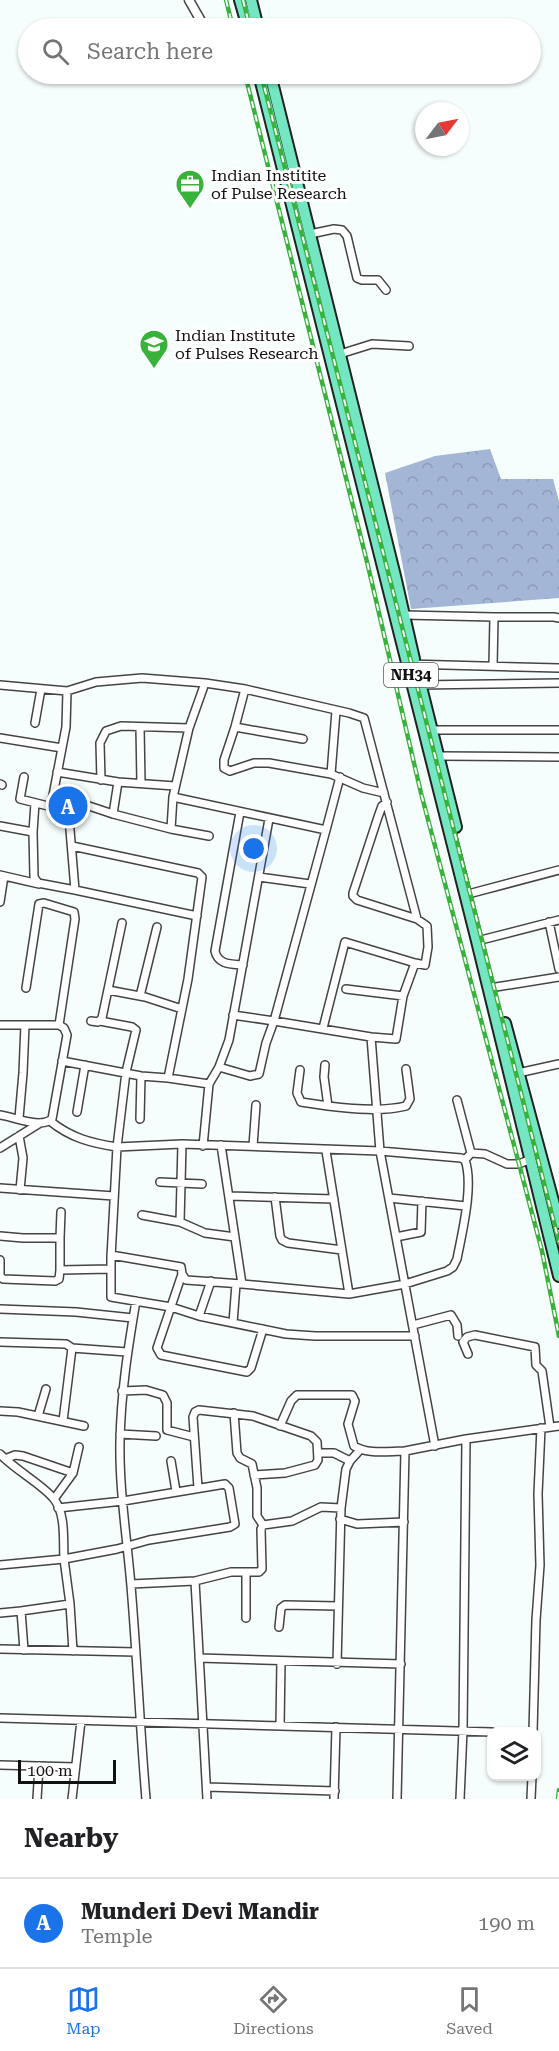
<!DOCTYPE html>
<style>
:root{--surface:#fff;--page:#f2f2f2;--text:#202124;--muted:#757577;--line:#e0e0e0;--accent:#1a73e8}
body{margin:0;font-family:"Roboto Serif",serif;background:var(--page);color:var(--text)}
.controls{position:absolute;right:18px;bottom:18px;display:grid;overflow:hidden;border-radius:12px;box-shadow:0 2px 4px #0004}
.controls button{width:54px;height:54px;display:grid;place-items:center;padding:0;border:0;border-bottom:2px solid var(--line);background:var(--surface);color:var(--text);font:30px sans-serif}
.compass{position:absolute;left:415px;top:102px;width:54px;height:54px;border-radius:50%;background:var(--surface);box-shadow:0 2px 4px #0004;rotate:58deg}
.scale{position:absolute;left:18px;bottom:15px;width:98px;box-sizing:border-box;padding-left:6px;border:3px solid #111;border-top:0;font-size:16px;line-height:21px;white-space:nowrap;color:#111;-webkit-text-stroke:4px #fff;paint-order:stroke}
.you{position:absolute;left:254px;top:849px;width:21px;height:21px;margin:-15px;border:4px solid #fff;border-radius:50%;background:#1a73e8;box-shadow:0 0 0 9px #1a73e833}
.badge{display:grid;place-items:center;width:39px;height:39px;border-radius:50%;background:var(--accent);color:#fff;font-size:20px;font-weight:700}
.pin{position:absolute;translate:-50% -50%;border:3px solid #fff;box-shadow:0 2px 6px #0006}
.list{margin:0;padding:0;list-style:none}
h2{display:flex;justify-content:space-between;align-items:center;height:78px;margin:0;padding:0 24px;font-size:26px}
h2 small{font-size:20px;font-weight:400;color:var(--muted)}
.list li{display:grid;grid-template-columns:39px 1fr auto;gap:18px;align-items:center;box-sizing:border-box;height:90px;padding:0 24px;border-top:2px solid var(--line)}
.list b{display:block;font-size:22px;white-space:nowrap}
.list p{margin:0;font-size:20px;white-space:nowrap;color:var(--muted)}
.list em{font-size:20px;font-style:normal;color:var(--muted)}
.icon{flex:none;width:33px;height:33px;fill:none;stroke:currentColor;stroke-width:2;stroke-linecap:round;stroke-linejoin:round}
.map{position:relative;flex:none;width:559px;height:1799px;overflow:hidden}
.search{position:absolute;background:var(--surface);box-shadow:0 2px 4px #0004;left:18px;right:18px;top:18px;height:66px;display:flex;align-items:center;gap:15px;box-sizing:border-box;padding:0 21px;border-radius:33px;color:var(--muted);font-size:22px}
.sheet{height:168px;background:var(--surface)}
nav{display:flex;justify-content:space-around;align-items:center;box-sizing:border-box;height:84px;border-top:2px solid var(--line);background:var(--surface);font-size:16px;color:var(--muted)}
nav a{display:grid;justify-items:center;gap:3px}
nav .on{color:var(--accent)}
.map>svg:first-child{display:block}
.forest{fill:url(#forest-crowns)}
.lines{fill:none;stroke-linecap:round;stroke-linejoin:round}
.minor-casing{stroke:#444;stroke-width:10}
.tertiary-casing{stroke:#444;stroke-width:11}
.trunk-casing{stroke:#222;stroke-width:14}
.minor{stroke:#fff;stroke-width:7}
.tertiary{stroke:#fff;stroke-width:8}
.trunk{stroke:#74e6c1;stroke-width:10}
.rail-casing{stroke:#38b23b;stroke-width:4.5}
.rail{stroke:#fff;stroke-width:2;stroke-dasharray:7;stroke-linecap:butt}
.labels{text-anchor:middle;stroke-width:6;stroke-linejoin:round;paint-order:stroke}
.shield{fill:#fff;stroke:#585858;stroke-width:1.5}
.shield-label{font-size:15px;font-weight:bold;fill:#111}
.poi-label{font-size:16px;fill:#111;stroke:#fff;text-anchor:start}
</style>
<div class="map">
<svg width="559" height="1799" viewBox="0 0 559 1799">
<defs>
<pattern id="forest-crowns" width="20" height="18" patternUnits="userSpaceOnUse" patternTransform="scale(1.5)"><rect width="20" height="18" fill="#a3b6d5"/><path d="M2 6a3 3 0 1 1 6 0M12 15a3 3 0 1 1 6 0" fill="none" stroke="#8b9bb6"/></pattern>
</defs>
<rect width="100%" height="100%" fill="#f6fefd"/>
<path class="forest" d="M490 449 501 479H553L559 501V598L411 609 385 473 435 456Z"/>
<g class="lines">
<g class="minor-casing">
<path id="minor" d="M310 234 334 229 342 230 347 236 357 278 362 280H378L386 290
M340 354 372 344 409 346
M404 615 494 617 493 666
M494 617H554L559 618
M408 664 559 668
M205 683 245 689
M0 685 67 691 96 682 142 678 205 683 189 728 173 797 326 830 340 777
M418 685 559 683
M35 723 41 689
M140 727 141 783
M235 727 245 689 349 713 364 718 417 919
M430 730H559
M0 738 62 748
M303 739 235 727 224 760V768L230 771 254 763H269L331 774 363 788 384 793
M439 756 559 757
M57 772 118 782
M331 774 336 711
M101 780 100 743 106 731 121 726 189 728
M0 784 2 785
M173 797 171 829 113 814 118 782 175 786
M51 806 66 727 67 691
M240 812 215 951C218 965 231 964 243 965
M69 818 80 803 113 814
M0 826 33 832 34 877 38 883 75 890 69 818 56 808 20 799 24 777
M171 829 209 836
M326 830 274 1021 371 1037 396 1039 403 996 415 963 425 965 428 947 427 926 417 919 357 900 353 896V893L378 817 382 806 387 802
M33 832 35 803
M72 846 198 873 202 877 188 979 168 1078 209 1084 203 1146
M0 875 39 884
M259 877 310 884
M75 890 197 916
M472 893 559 870
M0 902 4 876
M549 922 559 969
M477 941 559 920
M496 987 559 977
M26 988 39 904 44 903 74 912 75 919 59 1025
M346 989 403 996
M108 990 145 997 182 1009
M140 996 157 927
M91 1021 98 1022 102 1018 122 923
M0 1025H59L64 1028 67 1035 52 1119C40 1129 15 1117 0 1115
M323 1028 345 942 415 963
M371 1037 380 1151 461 1158 465 1160
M62 1061 141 1076 168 1078
M325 1065 324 1077 328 1106C352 1109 382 1112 406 1106L410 1099 406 1069
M219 1067 250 1076 259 1074 266 1043 274 1021 233 1015
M300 1070 297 1093 301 1102 328 1106
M518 1073 559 1064
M209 1084 219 1067 229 1040 269 819
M77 1112 85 1065
M19 1118 23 1073 25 1025
M140 1119 141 1076
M50 1121C71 1138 91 1143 117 1147L126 1072 136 1030 132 1027 100 1021
M19 1136 23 1158 20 1190
M182 1144 180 1222 205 1233 235 1237
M221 1145 242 1284 349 1294 405 1284 447 1271 453 1267 457 1259C462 1233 474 1185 465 1160L471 1153 457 1100
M253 1146 256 1105
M0 1148 40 1123
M326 1151 349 1294
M471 1153 485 1154 507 1164H519L531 1159
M160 1182 202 1184
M0 1188 114 1196
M229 1196 334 1199
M275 1197 280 1236 282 1240 288 1243 342 1250
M389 1198 466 1206
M142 1215 180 1222
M0 1236 23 1238H60V1270L111 1269
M396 1237 421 1232 422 1201
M60 1238 61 1212
M111 1255 181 1267 182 1274 186 1280 242 1284
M0 1260V1274
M182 1274 157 1348 161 1355 247 1372 251 1368 263 1329
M0 1276 3 1279 55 1281 59 1279 60 1270
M136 1301C128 1348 121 1393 120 1441 119 1489 127 1538 131 1586 137 1657 140 1728 146 1799
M0 1309 76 1312 133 1318
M199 1316 211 1281
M233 1323 236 1284
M413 1325 451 1315 457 1325 458 1336
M415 1336H315L286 1334 199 1316 171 1307 111 1297V1257L117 1147 182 1144 380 1151 435 1446
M0 1342 66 1344 72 1348 63 1421
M72 1348 127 1352
M468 1354 463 1342 467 1337 475 1335 535 1347 536 1365 542 1371 550 1427
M122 1391 146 1390 163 1395 167 1403V1430L194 1437
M0 1411 18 1412 84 1426
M234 1413 237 1453 240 1458 252 1464 257 1488V1516L263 1525
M38 1416 46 1389
M280 1426 291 1401 297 1395H352L355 1401 348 1424 354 1446C368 1455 389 1451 405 1451
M120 1434 156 1436
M318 1453H334L350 1461
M0 1454C15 1470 42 1484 54 1499 66 1514 63 1541 64 1559L117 1549 149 1540 230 1527 235 1524 229 1488 225 1484 123 1501 58 1508
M5 1459 15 1455 23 1456 73 1473
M171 1461 176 1491
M198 1488 193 1417 195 1412 199 1410 253 1416 311 1436 317 1442 318 1460 315 1465 285 1473 254 1475
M54 1499 73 1473 79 1447
M340 1519 357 1524 404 1522
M0 1565 64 1559 70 1604
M246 1572V1618
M195 1581 207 1799
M131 1584 195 1581 231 1572H259L262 1569 261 1529 263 1525 292 1521 321 1507 341 1508
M21 1611 70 1604 73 1651
M0 1613 21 1611 24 1650
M279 1627 281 1608 285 1605 338 1606
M0 1649 136 1652
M199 1658 401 1664
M337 1664 341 1508 346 1469 350 1461 360 1450
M0 1718 492 1732
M280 1726 281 1661
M533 1732 536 1620 540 1565 538 1494 541 1428
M0 1765 75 1767
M207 1787 335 1791
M37 1799 39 1766
M72 1799 81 1721
M334 1799 336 1727
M397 1799 405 1451 466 1439 559 1426
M460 1799 463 1730 466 1439
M531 1799 532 1776"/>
</g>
<g class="tertiary-casing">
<path id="tertiary" d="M189 0 205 28"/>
</g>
<g class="trunk-casing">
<path id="trunk" d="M240 0 248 28
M251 0 258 28
M259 74 477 941 559 1276
M270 74 395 576 414 659
M420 683 456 827
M505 1023 559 1223"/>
</g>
<use href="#minor" class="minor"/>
<use href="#tertiary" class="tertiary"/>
<use href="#trunk" class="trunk"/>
<g class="rail-casing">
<path id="rail" d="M226 0 233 28
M243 0 250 28
M245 74 368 566 421 793 542 1251 559 1336
M261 74 559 1242
M558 1799 559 1790"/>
</g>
<use href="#rail" class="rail"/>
</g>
<defs>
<g id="office-pin" transform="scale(1.5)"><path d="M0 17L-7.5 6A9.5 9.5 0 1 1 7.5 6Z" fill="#38b23b" stroke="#fff"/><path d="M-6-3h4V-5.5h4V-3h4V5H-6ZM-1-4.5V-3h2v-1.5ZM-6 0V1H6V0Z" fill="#fff"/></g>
<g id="university-pin" transform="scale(1.5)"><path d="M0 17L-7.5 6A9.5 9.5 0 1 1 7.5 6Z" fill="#38b23b" stroke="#fff"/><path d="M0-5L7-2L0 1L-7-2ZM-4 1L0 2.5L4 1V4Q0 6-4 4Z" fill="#fff"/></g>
</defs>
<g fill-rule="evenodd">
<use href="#office-pin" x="190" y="184"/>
<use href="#university-pin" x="154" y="344"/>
</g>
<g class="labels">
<rect class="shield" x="384" y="663" width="54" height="24" rx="4.5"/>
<g class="shield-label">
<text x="411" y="680">NH34</text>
</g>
<g class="poi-label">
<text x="211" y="181">Indian Institite<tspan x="211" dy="18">of Pulse Research</tspan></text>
<text x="175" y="341">Indian Institute<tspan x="175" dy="18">of Pulses Research</tspan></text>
</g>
</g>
</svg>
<div class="controls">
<button><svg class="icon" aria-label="layers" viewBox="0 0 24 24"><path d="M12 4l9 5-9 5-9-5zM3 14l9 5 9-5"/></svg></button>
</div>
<svg class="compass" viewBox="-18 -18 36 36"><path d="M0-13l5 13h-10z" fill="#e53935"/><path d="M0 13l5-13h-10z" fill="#757577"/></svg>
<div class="scale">100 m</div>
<div class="you"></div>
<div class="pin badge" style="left:68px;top:806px">A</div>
<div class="search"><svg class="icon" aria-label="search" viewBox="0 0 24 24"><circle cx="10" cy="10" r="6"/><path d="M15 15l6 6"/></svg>Search here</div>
</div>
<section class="sheet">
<h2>Nearby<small></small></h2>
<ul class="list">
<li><span class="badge">A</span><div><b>Munderi Devi Mandir</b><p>Temple</p></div><em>190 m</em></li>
</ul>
</section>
<nav>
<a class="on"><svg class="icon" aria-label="map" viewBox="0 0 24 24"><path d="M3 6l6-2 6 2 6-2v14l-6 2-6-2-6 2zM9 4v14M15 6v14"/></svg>Map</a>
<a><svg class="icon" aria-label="directions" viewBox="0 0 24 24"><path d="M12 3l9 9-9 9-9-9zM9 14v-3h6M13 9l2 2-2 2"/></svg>Directions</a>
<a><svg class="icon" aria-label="saved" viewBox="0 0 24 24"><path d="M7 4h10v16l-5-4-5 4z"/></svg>Saved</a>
</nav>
